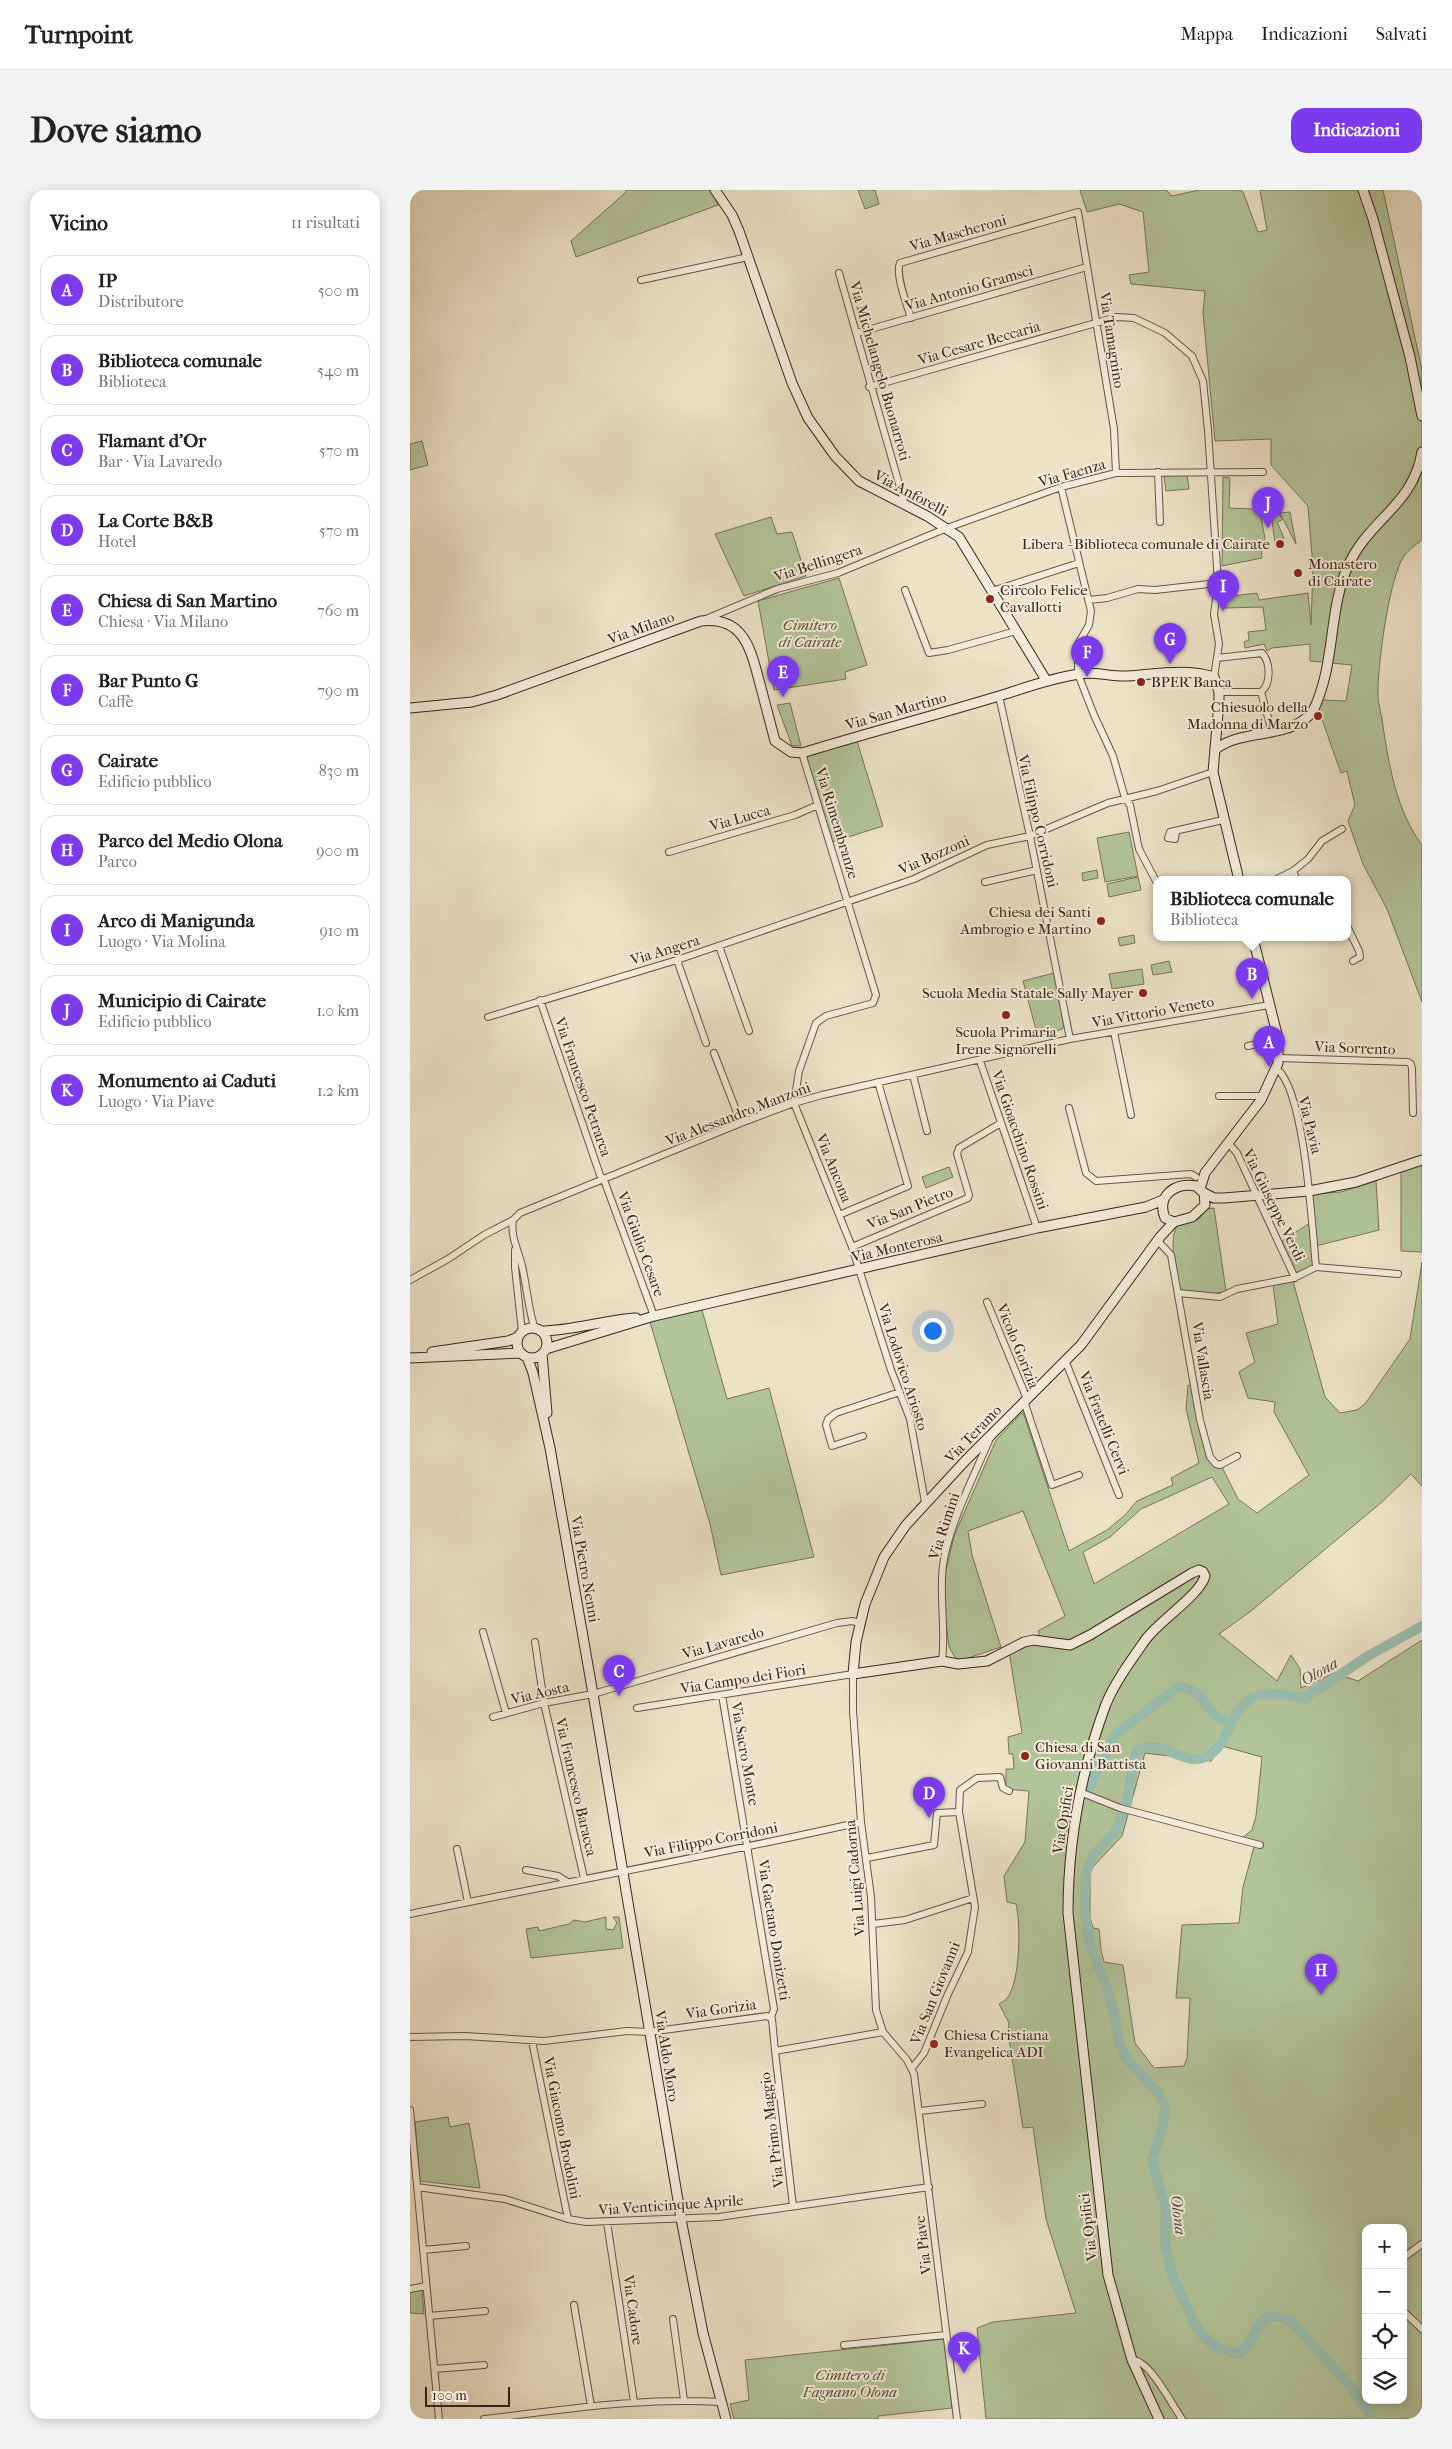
<!DOCTYPE html>
<html lang="it">
<meta charset="utf-8">
<style>
:root{--surface:#fff;--page:#f2f2f2;--text:#222;--muted:#767676;--line:#e0e0e0;--accent:#7c3aed}
body{margin:0;font-family:"IM FELL French Canon",serif;background:var(--page);color:var(--text)}
.controls{position:absolute;right:15px;bottom:15px;display:grid;overflow:hidden;border-radius:10px;box-shadow:0 2px 12px #0003}
.controls button{width:45px;height:45px;display:grid;place-items:center;padding:0;border:0;border-bottom:1px solid var(--line);background:var(--surface);color:var(--text);font:25px sans-serif}
.scale{position:absolute;left:15px;bottom:12px;width:85px;box-sizing:border-box;padding-left:5px;border:2px solid #3a2417;border-top:0;font-size:14px;line-height:18px;white-space:nowrap;color:#3a2417;-webkit-text-stroke:4px #f3ecdb;paint-order:stroke}
.you{position:absolute;left:522px;top:1140px;width:18px;height:18px;margin:-12px;border:4px solid #fff;border-radius:50%;background:#1a73e8;box-shadow:0 0 0 8px #1a73e833}
.badge{display:grid;place-items:center;width:32px;height:32px;border-radius:50%;background:var(--accent);color:#fff;font-size:16px;font-weight:700}
.pin{position:absolute;translate:-50% -41px;filter:drop-shadow(0 1px 2px #0008)}
.pin::after{content:'';position:absolute;top:26px;width:18px;height:15px;background:inherit;clip-path:polygon(0 0,100% 0,50% 100%)}
.popup{position:absolute;left:743px;top:686px;width:198px;height:65px;box-sizing:border-box;display:grid;place-content:center;border-radius:10px;background:var(--surface);filter:drop-shadow(0 1px 4px #0005);font-size:16px;white-space:nowrap;color:var(--muted)}
.popup b{font-size:19px;color:var(--text)}
.popup::after{content:'';position:absolute;left:50%;top:100%;margin-left:-10px;border:10px solid transparent;border-top-color:var(--surface)}
.list{margin:0;padding:0;list-style:none}
h2{display:flex;justify-content:space-between;align-items:center;height:65px;margin:0;padding:0 20px;font-size:21px}
h2 small{font-size:16px;font-weight:400;color:var(--muted)}
.list li{display:grid;grid-template-columns:32px 1fr auto;gap:15px;align-items:center;box-sizing:border-box;height:70px;margin:0 10px 10px;padding:0 10px;border:1px solid var(--line);border-radius:15px}
.list b{display:block;font-size:19px;white-space:nowrap}
.list p{margin:0;font-size:16px;white-space:nowrap;color:var(--muted)}
.list em{font-size:16px;font-style:normal;color:var(--muted)}
.icon{flex:none;width:28px;height:28px;fill:none;stroke:currentColor;stroke-width:2;stroke-linecap:round;stroke-linejoin:round}
.map{position:relative;flex:none;width:1012px;height:2229px;overflow:hidden;border-radius:15px}
header{display:flex;align-items:center;gap:30px;box-sizing:border-box;height:70px;padding:0 25px;background:var(--surface);border-bottom:1px solid var(--line)}
header strong{font-size:24px}
nav{display:flex;gap:28px;margin-inline-start:auto;font-size:18px}
.intro{display:flex;align-items:center;justify-content:space-between;box-sizing:border-box;height:120px;padding:0 30px}
h1{margin:0;font-size:35px}
.button{padding:12px 22px;border-radius:15px;background:var(--accent);color:#fff;font-size:18px;font-weight:700}
main{display:flex;gap:30px;padding:0 30px}
aside{flex:1;background:var(--surface);border-radius:15px;box-shadow:0 2px 12px #0003}
.map>svg:first-child{display:block}
.green{fill:#b3c49a;stroke:#767458;fill-rule:evenodd}
.lines{fill:none;stroke-linecap:round;stroke-linejoin:round}
.river{stroke:#9abfaf;stroke-width:10}
.street-casing{stroke:#665443;stroke-width:8}
.secondary-casing{stroke:#3a2417;stroke-width:11}
.street{stroke:#f3ecdb;stroke-width:6}
.secondary{stroke:#f3ecdb;stroke-width:9}
.poi-dot{fill:#8f2418;stroke:#f3ecdb;stroke-width:2}
.labels{text-anchor:middle;stroke-width:4;stroke-linejoin:round;paint-order:stroke}
.street-label{font-size:15px;fill:#3a2417;stroke:#f3ecdb}
.poi-label{font-size:15px;fill:#3a2417;stroke:#f3ecdb;text-anchor:start}
.park-label{font-size:15px;font-style:italic;fill:#584c38;stroke:#f3ecdb}
.water-label{font-size:16px;font-style:italic;fill:#575245;stroke:#f3ecdb}
</style>
<header>
<strong>Turnpoint</strong>
<nav><a>Mappa</a><a>Indicazioni</a><a>Salvati</a></nav>
</header>
<div class="intro"><h1>Dove siamo</h1><a class="button">Indicazioni</a></div>
<main>
<aside>
<h2>Vicino<small>11 risultati</small></h2>
<ul class="list">
<li><span class="badge">A</span><div><b>IP</b><p>Distributore</p></div><em>500 m</em></li>
<li><span class="badge">B</span><div><b>Biblioteca comunale</b><p>Biblioteca</p></div><em>540 m</em></li>
<li><span class="badge">C</span><div><b>Flamant d'Or</b><p>Bar · Via Lavaredo</p></div><em>570 m</em></li>
<li><span class="badge">D</span><div><b>La Corte B&amp;B</b><p>Hotel</p></div><em>570 m</em></li>
<li><span class="badge">E</span><div><b>Chiesa di San Martino</b><p>Chiesa · Via Milano</p></div><em>760 m</em></li>
<li><span class="badge">F</span><div><b>Bar Punto G</b><p>Caffè</p></div><em>790 m</em></li>
<li><span class="badge">G</span><div><b>Cairate</b><p>Edificio pubblico</p></div><em>830 m</em></li>
<li><span class="badge">H</span><div><b>Parco del Medio Olona</b><p>Parco</p></div><em>900 m</em></li>
<li><span class="badge">I</span><div><b>Arco di Manigunda</b><p>Luogo · Via Molina</p></div><em>910 m</em></li>
<li><span class="badge">J</span><div><b>Municipio di Cairate</b><p>Edificio pubblico</p></div><em>1.0 km</em></li>
<li><span class="badge">K</span><div><b>Monumento ai Caduti</b><p>Luogo · Via Piave</p></div><em>1.2 km</em></li>
</ul>
</aside>
<div class="map">
<svg width="1012" height="2229" viewBox="0 0 1012 2229">
<rect width="100%" height="100%" fill="#ece2c8"/>
<filter id="stains"><feTurbulence type="fractalNoise" baseFrequency=".004" numOctaves="4"/><feColorMatrix values="0 0 0 0 .2 0 0 0 0 .09 0 0 0 0 .02 0 0 0 .5 -.17"/></filter>
<radialGradient id="worn" r=".72"><stop offset=".6" stop-color="#630" stop-opacity="0"/><stop offset="1" stop-color="#630" stop-opacity=".3"/></radialGradient>
<path class="green" d="M216 0H304L303 3 308 15 166 67 161 51 216 2Z
M448 0H465L469 14 455 19Z
M670 0H756L762 6 789 0H830L833 2 848 42 857 40 850 0H973L1012 180V350C1004 356 996 361 991 371 978 400 969 466 968 499 967 508 970 519 972 529 978 571 986 621 1012 655V812L977 719 953 674 938 631 945 615 937 581 931 583 908 518 912 510 936 511 942 475 900 471V454L862 458 857 461 854 454 835 458 834 452 839 450 838 442 856 440 853 417 815 418V407L847 403 849 410 898 403 901 435 903 378 898 316 861 275V249L805 251 793 123 795 101 721 94 719 85 739 82 733 22 709 14 677 22Z
M12 251 18 275 0 280V254Z
M777 284 779 299 756 301 754 286Z
M813 287 820 288 819 318 843 319 844 316H854V319L850 320 856 355 851 357 852 368 812 376Z
M880 322 886 354 870 323Z
M869 323 872 330 867 332 874 348 865 352 861 324Z
M361 327 367 344 382 342 396 386 334 406 305 344Z
M429 388 457 475 435 482 436 489 364 500 348 411Z
M380 513 391 556H382L367 515Z
M447 551 473 636 422 652 396 567Z
M719 642 728 686 695 692 687 648Z
M687 680 688 688 673 691 672 683Z
M728 687 731 700 699 707 697 694Z
M724 745 725 753 710 756 708 748Z
M759 771 762 782 743 785 741 775Z
M732 779 734 794 702 799 699 784Z
M644 783 654 835 652 839 628 847 613 791Z
M1012 974V1062L991 1061V982Z
M539 977 543 987 516 998 512 987Z
M966 991 969 1040 902 1057 904 1076 886 1086 872 1051 900 1033 897 1004 931 1002Z
M804 1018 816 1101C801 1106 785 1105 770 1099 767 1081 758 1052 767 1036L789 1029 797 1019Z
M1012 1072V1296L1001 1284 972 1312 841 1421 809 1444 867 1491 881 1465 890 1479 891 1498 924 1483 948 1491 1012 1450V2229H576L567 2138 583 2132 666 2123 636 2029 623 1937 613 1938 598 1842 599 1833 589 1814C592 1812 596 1810 598 1807 610 1790 611 1734 606 1714L597 1712 594 1686 615 1652 619 1601 596 1599V1579H604L603 1564H599L598 1547 612 1543 599 1461 632 1453 628 1441 655 1426 613 1321 558 1341 562 1365 591 1457 552 1470 546 1469 539 1457 534 1416V1389L544 1346 586 1250 613 1222 659 1361 697 1340 715 1325 727 1311 763 1295 761 1288 789 1273 776 1219 778 1195 784 1196 799 1267 812 1277 828 1309 847 1323 899 1285 864 1222 865 1212 838 1208 829 1182 845 1172 836 1143 868 1134 863 1094 883 1091 915 1207 930 1223 947 1220 955 1214 1000 1149ZM802 1287 819 1314 684 1394 673 1362 700 1347 731 1319ZM812 1556 852 1567 846 1626 842 1640 831 1649 845 1653 833 1697 829 1733 772 1735 766 1808H780L777 1868 774 1876 744 1878 725 1853 713 1775 694 1772 691 1760 689 1739 683 1738 680 1727V1680L712 1646 735 1563 801 1571ZM956 2038H993V2210H956Z
M292 1120 317 1209 359 1198 404 1367 311 1385 300 1334 240 1132Z
M196 1727V1739L203 1740 207 1733 203 1727H209L213 1758 121 1768 116 1739 128 1737 129 1741 159 1734 164 1730 175 1732Z
M38 1927 40 1937 59 1933 70 1998 10 1991 5 1932Z
M12 2100 14 2124 0 2123V2102Z
M534 2149 542 2218 468 2226V2229H324L320 2214 339 2210 335 2170Z"/>
<g class="lines">
<path class="river" d="M678 1602 689 1575 706 1544 768 1497C793 1498 792 1516 809 1528 812 1530 817 1532 820 1533
M963 2229 941 2197 882 2132C842 2112 852 2150 828 2164L809 2158 796 2149 785 2135 763 2087 755 2054 756 2019 742 1971 753 1934 755 1917 749 1904 715 1867 709 1851 701 1810 682 1759 677 1736 674 1718 676 1683 683 1666 706 1641 717 1612 723 1571 727 1560C756 1548 772 1577 796 1567 822 1556 819 1505 857 1504 869 1503 883 1507 895 1508L958 1466 1012 1436"/>
<g class="street-casing">
<path id="street" d="M429 83 495 315
M231 90 338 67
M501 128C497 115 485 85 490 73L668 22 704 239 706 283
M447 143 677 77
M459 197 707 127 724 128 755 143 782 166 793 191 798 240 808 393 804 424 809 454 804 487
M748 282 750 332
M651 297 681 421 679 435 668 454V484L684 525 703 566 715 608 720 615 729 659 747 693
M495 400 519 463 538 460 606 441
M582 401 669 373
M679 410 697 408 728 399 745 400 808 393
M296 429 367 399 428 383 537 338 651 297 706 283 853 282
M807 468 852 463C861 473 861 494 851 502
M809 502H851
M851 502 862 542
M589 506 620 646 660 849
M392 563 466 805 463 813 416 826 406 833 389 881 384 913 442 1057 481 1180 500 1229 515 1312
M766 641 765 649 758 648 760 642 813 630
M259 662 385 625 408 615
M883 681 887 690
M865 690 883 681 898 669 912 651 932 639
M575 692 627 680
M937 736 949 761 950 767 943 771
M309 756 339 841
M267 770 296 853
M130 810 190 985 194 990 244 1126
M78 827 267 770 504 689 577 655 620 646 698 613 747 601 803 582
M704 842 721 925
M838 856 868 850
M304 863 331 933
M869 868 998 872 1001 874 1002 879 1003 923
M570 871 627 1038
M867 879C895 901 902 1038 906 1077
M503 885 517 941
M809 906H853
M659 918 676 983 686 991 781 984 786 987
M819 954 827 963 885 1088
M429 1025 498 996 468 892
M103 1030 110 1023 331 933 384 913 412 905 660 849 859 815
M103 1030C100 1047 109 1061 112 1076 117 1097 118 1119 125 1139
M748 1051 761 1065 790 1230 800 1267 806 1274 810 1275 827 1266
M442 1057 558 1008 559 1005 547 964 549 958 591 933
M105 1060V1077L112 1142
M0 1090 38 1069 74 1045 103 1030
M768 1103 810 1107 827 1099 884 1088 906 1077 988 1084
M577 1112 617 1209
M655 1170 709 1305
M614 1211 642 1295 669 1285
M453 1246 422 1256 416 1235 418 1229 426 1223 490 1202
M73 1442 96 1523
M125 1452 134 1513 174 1688
M532 1471C536 1439 529 1407 533 1375 538 1337 565 1284 580 1248
M312 1505 364 1819 361 1827
M227 1518 443 1484V1521L451 1632 461 1707 466 1820 473 1842 497 1870 504 1884 547 2229
M83 1527 134 1513 183 1504 427 1433 442 1431 450 1433
M670 1602 710 1618 850 1655
M47 1659 58 1712
M457 1668 524 1655 527 1623 549 1622
M116 1680 148 1686 156 1691
M0 1724C150 1693 301 1666 451 1632
M463 1734 495 1730 563 1708
M0 1847 55 1846 134 1851 217 1841 239 1842 357 1826 362 1829 365 1861 473 1842
M122 1851 158 2029
M365 1861 383 2016
M502 1878 514 1863 538 1804 558 1762 565 1717 549 1622 550 1600 567 1588 590 1587 593 1598 599 1601
M0 1920 29 2229
M510 1921 572 1914
M7 1997 95 2009 158 2029 176 2032 309 2027 519 1997
M197 2032 224 2212
M13 2060 56 2056
M993 2068 1012 2054
M0 2099 16 2096
M164 2115 181 2216
M993 2121 1012 2139
M19 2126 75 2121
M263 2129 274 2210
M434 2155 536 2145
M722 2170C739 2169 762 2215 772 2229
M25 2179 74 2175
M74 2229C153 2220 231 2207 311 2212"/>
</g>
<g class="secondary-casing">
<path id="secondary" d="M305 0 322 25 329 41 382 193 398 228 425 266 449 291 517 326 549 347 636 490
M953 0 963 29 1000 167 1012 226
M0 518 62 512 87 505 291 431C335 426 341 461 350 494 355 513 360 532 365 551L381 562 392 563C457 543 523 526 589 506 615 498 641 488 669 484 685 481 701 487 718 486 746 484 777 478 804 487L809 502V512L803 582 829 690
M806 559C833 538 881 550 903 521 926 474 918 420 938 376 959 329 1003 316 1012 262
M790 999 795 983 851 910 868 873V848L843 748
M794 1003 795 1015 782 1027 764 1032 755 1028C746 1006 765 992 786 996L794 1003 804 1008H814L899 1001 946 992 1012 970
M107 1153a15 15 0 1 1 30 0a15 15 0 1 1-30 0Z
M131 1141C162 1141 194 1130 226 1128
M136 1159 244 1126 627 1038 736 1017 753 1010
M22 1162 98 1151 108 1147
M132 1164 137 1223
M117 1167 123 1183 140 1258 183 1504 272 2034 293 2143 316 2229
M0 1168 110 1163
M749 2229 722 2170 698 2085 658 1723C658 1652 671 1581 696 1514 705 1492 722 1469 736 1449 749 1431 791 1404 795 1386L793 1382 789 1380 782 1383 680 1445 660 1455 623 1450 614 1452 577 1471 548 1474 532 1471 443 1484 446 1452 455 1414 474 1367 496 1335 556 1270 671 1155 750 1047 764 1032"/>
</g>
<use href="#street" class="street"/>
<use href="#secondary" class="secondary"/>
</g>
<g class="poi-dot">
<circle cx="870" cy="354" r="5"/>
<circle cx="888" cy="383" r="5"/>
<circle cx="580" cy="409" r="5"/>
<circle cx="731" cy="492" r="5"/>
<circle cx="908" cy="526" r="5"/>
<circle cx="691" cy="731" r="5"/>
<circle cx="733" cy="803" r="5"/>
<circle cx="596" cy="825" r="5"/>
<circle cx="615" cy="1566" r="5"/>
<circle cx="524" cy="1854" r="5"/>
</g>
<g class="labels">
<g class="street-label">
<text transform="translate(548 43) rotate(-16)" y="5">Via Mascheroni</text>
<text transform="translate(559 98) rotate(-16)" y="5">Via Antonio Gramsci</text>
<text transform="translate(702 150) rotate(81)" y="5">Via Tamagnino</text>
<text transform="translate(569 153) rotate(-16)" y="5">Via Cesare Beccaria</text>
<text transform="translate(470 181) rotate(74)" y="5">Via Michelangelo Buonarroti</text>
<text transform="translate(662 283) rotate(-16)" y="5">Via Faenza</text>
<text transform="translate(501 303) rotate(28)" y="5">Via Anforelli</text>
<text transform="translate(408 373) rotate(-18)" y="5">Via Bellingera</text>
<text transform="translate(231 438) rotate(-20)" y="5">Via Milano</text>
<text transform="translate(486 521) rotate(-16)" y="5">Via San Martino</text>
<text transform="translate(330 628) rotate(-16)" y="5">Via Lucca</text>
<text transform="translate(628 631) rotate(77)" y="5">Via Filippo Corridoni</text>
<text transform="translate(427 633) rotate(73)" y="5">Via Rimembranze</text>
<text transform="translate(524 665) rotate(-24)" y="5">Via Bozzoni</text>
<text transform="translate(255 760) rotate(-17)" y="5">Via Angera</text>
<text transform="translate(743 822) rotate(-10)" y="5">Via Vittorio Veneto</text>
<text transform="translate(945 858) rotate(2)" y="5">Via Sorrento</text>
<text transform="translate(173 897) rotate(71)" y="5">Via Francesco Petrarca</text>
<text transform="translate(328 924) rotate(-21)" y="5">Via Alessandro Manzoni</text>
<text transform="translate(900 935) rotate(76)" y="5">Via Pavia</text>
<text transform="translate(610 950) rotate(71)" y="5">Via Gioacchino Rossini</text>
<text transform="translate(424 978) rotate(68)" y="5">Via Ancona</text>
<text transform="translate(864 1015) rotate(64)" y="5">Via Giuseppe Verdi</text>
<text transform="translate(500 1018) rotate(-22)" y="5">Via San Pietro</text>
<text transform="translate(231 1054) rotate(70)" y="5">Via Giulio Cesare</text>
<text transform="translate(487 1057) rotate(-13)" y="5">Via Monterosa</text>
<text transform="translate(608 1156) rotate(68)" y="5">Vicolo Gorizia</text>
<text transform="translate(793 1171) rotate(81)" y="5">Via Vallascia</text>
<text transform="translate(493 1177) rotate(72)" y="5">Via Lodovico Ariosto</text>
<text transform="translate(694 1233) rotate(68)" y="5">Via Fratelli Cervi</text>
<text transform="translate(563 1244) rotate(-46)" y="5">Via Teramo</text>
<text transform="translate(534 1336) rotate(-72)" y="5">Via Rimini</text>
<text transform="translate(175 1379) rotate(80)" y="5">Via Pietro Nenni</text>
<text transform="translate(313 1453) rotate(-16)" y="5">Via Lavaredo</text>
<text transform="translate(333 1489) rotate(-9)" y="5">Via Campo dei Fiori</text>
<text transform="translate(130 1503) rotate(-13)" y="5">Via Aosta</text>
<text transform="translate(335 1564) rotate(80)" y="5">Via Sacro Monte</text>
<text transform="translate(166 1597) rotate(77)" y="5">Via Francesco Baracca</text>
<text transform="translate(653 1630) rotate(-81)" y="5">Via Opifici</text>
<text transform="translate(301 1650) rotate(-11)" y="5">Via Filippo Corridoni</text>
<text transform="translate(445 1688) rotate(-95)" y="5">Via Luigi Cadorna</text>
<text transform="translate(364 1740) rotate(81)" y="5">Via Gaetano Donizetti</text>
<text transform="translate(525 1803) rotate(-68)" y="5">Via San Giovanni</text>
<text transform="translate(311 1819) rotate(-8)" y="5">Via Gorizia</text>
<text transform="translate(257 1866) rotate(81)" y="5">Via Aldo Moro</text>
<text transform="translate(152 1938) rotate(79)" y="5">Via Giacomo Brodolini</text>
<text transform="translate(362 1940) rotate(-97)" y="5">Via Primo Maggio</text>
<text transform="translate(261 2015) rotate(-4)" y="5">Via Venticinque Aprile</text>
<text transform="translate(678 2037) rotate(-97)" y="5">Via Opifici</text>
<text transform="translate(513 2055) rotate(-97)" y="5">Via Piave</text>
<text transform="translate(223 2120) rotate(82)" y="5">Via Cadore</text>
</g>
<g class="poi-label">
<text x="860" y="359" text-anchor="end">Libera - Biblioteca comunale di Cairate</text>
<text x="898" y="379">Monastero<tspan x="898" dy="17">di Cairate</tspan></text>
<text x="590" y="405">Circolo Felice<tspan x="590" dy="17">Cavallotti</tspan></text>
<text x="741" y="497">BPER Banca</text>
<text x="898" y="522" text-anchor="end">Chiesuolo della<tspan x="898" dy="17">Madonna di Marzo</tspan></text>
<text x="681" y="727" text-anchor="end">Chiesa dei Santi<tspan x="681" dy="17">Ambrogio e Martino</tspan></text>
<text x="723" y="808" text-anchor="end">Scuola Media Statale Sally Mayer</text>
<text x="596" y="847" text-anchor="middle">Scuola Primaria<tspan x="596" dy="17">Irene Signorelli</tspan></text>
<text x="625" y="1562">Chiesa di San<tspan x="625" dy="17">Giovanni Battista</tspan></text>
<text x="534" y="1850">Chiesa Cristiana<tspan x="534" dy="17">Evangelica ADI</tspan></text>
</g>
<g class="park-label">
<text x="400" y="440">Cimitero<tspan x="400" dy="17">di Cairate</tspan></text>
<text x="440" y="2190">Cimitero di<tspan x="440" dy="17">Fagnano Olona</tspan></text>
</g>
<g class="water-label">
<text transform="translate(909 1481) rotate(-30)" y="6">Olona</text>
<text transform="translate(769 2025) rotate(83)" y="6">Olona</text>
</g>
</g>
<rect width="100%" height="100%" filter="url(#stains)"/>
<rect width="100%" height="100%" fill="url(#worn)"/>
</svg>
<div class="controls">
<button>+</button>
<button>−</button>
<button><svg class="icon" aria-label="locate" viewBox="0 0 24 24"><circle cx="12" cy="12" r="6"/><path d="M12 2v4M12 18v4M2 12h4M18 12h4"/></svg></button>
<button><svg class="icon" aria-label="layers" viewBox="0 0 24 24"><path d="M12 4l9 5-9 5-9-5zM3 14l9 5 9-5"/></svg></button>
</div>
<div class="scale">100 m</div>
<div class="you"></div>
<div class="pin badge" style="left:859px;top:877px">A</div>
<div class="pin badge" style="left:842px;top:809px">B</div>
<div class="popup"><b>Biblioteca comunale</b>Biblioteca</div>
<div class="pin badge" style="left:209px;top:1506px">C</div>
<div class="pin badge" style="left:519px;top:1628px">D</div>
<div class="pin badge" style="left:373px;top:507px">E</div>
<div class="pin badge" style="left:677px;top:487px">F</div>
<div class="pin badge" style="left:760px;top:474px">G</div>
<div class="pin badge" style="left:911px;top:1805px">H</div>
<div class="pin badge" style="left:813px;top:421px">I</div>
<div class="pin badge" style="left:858px;top:338px">J</div>
<div class="pin badge" style="left:554px;top:2183px">K</div>
</div>
</main>
